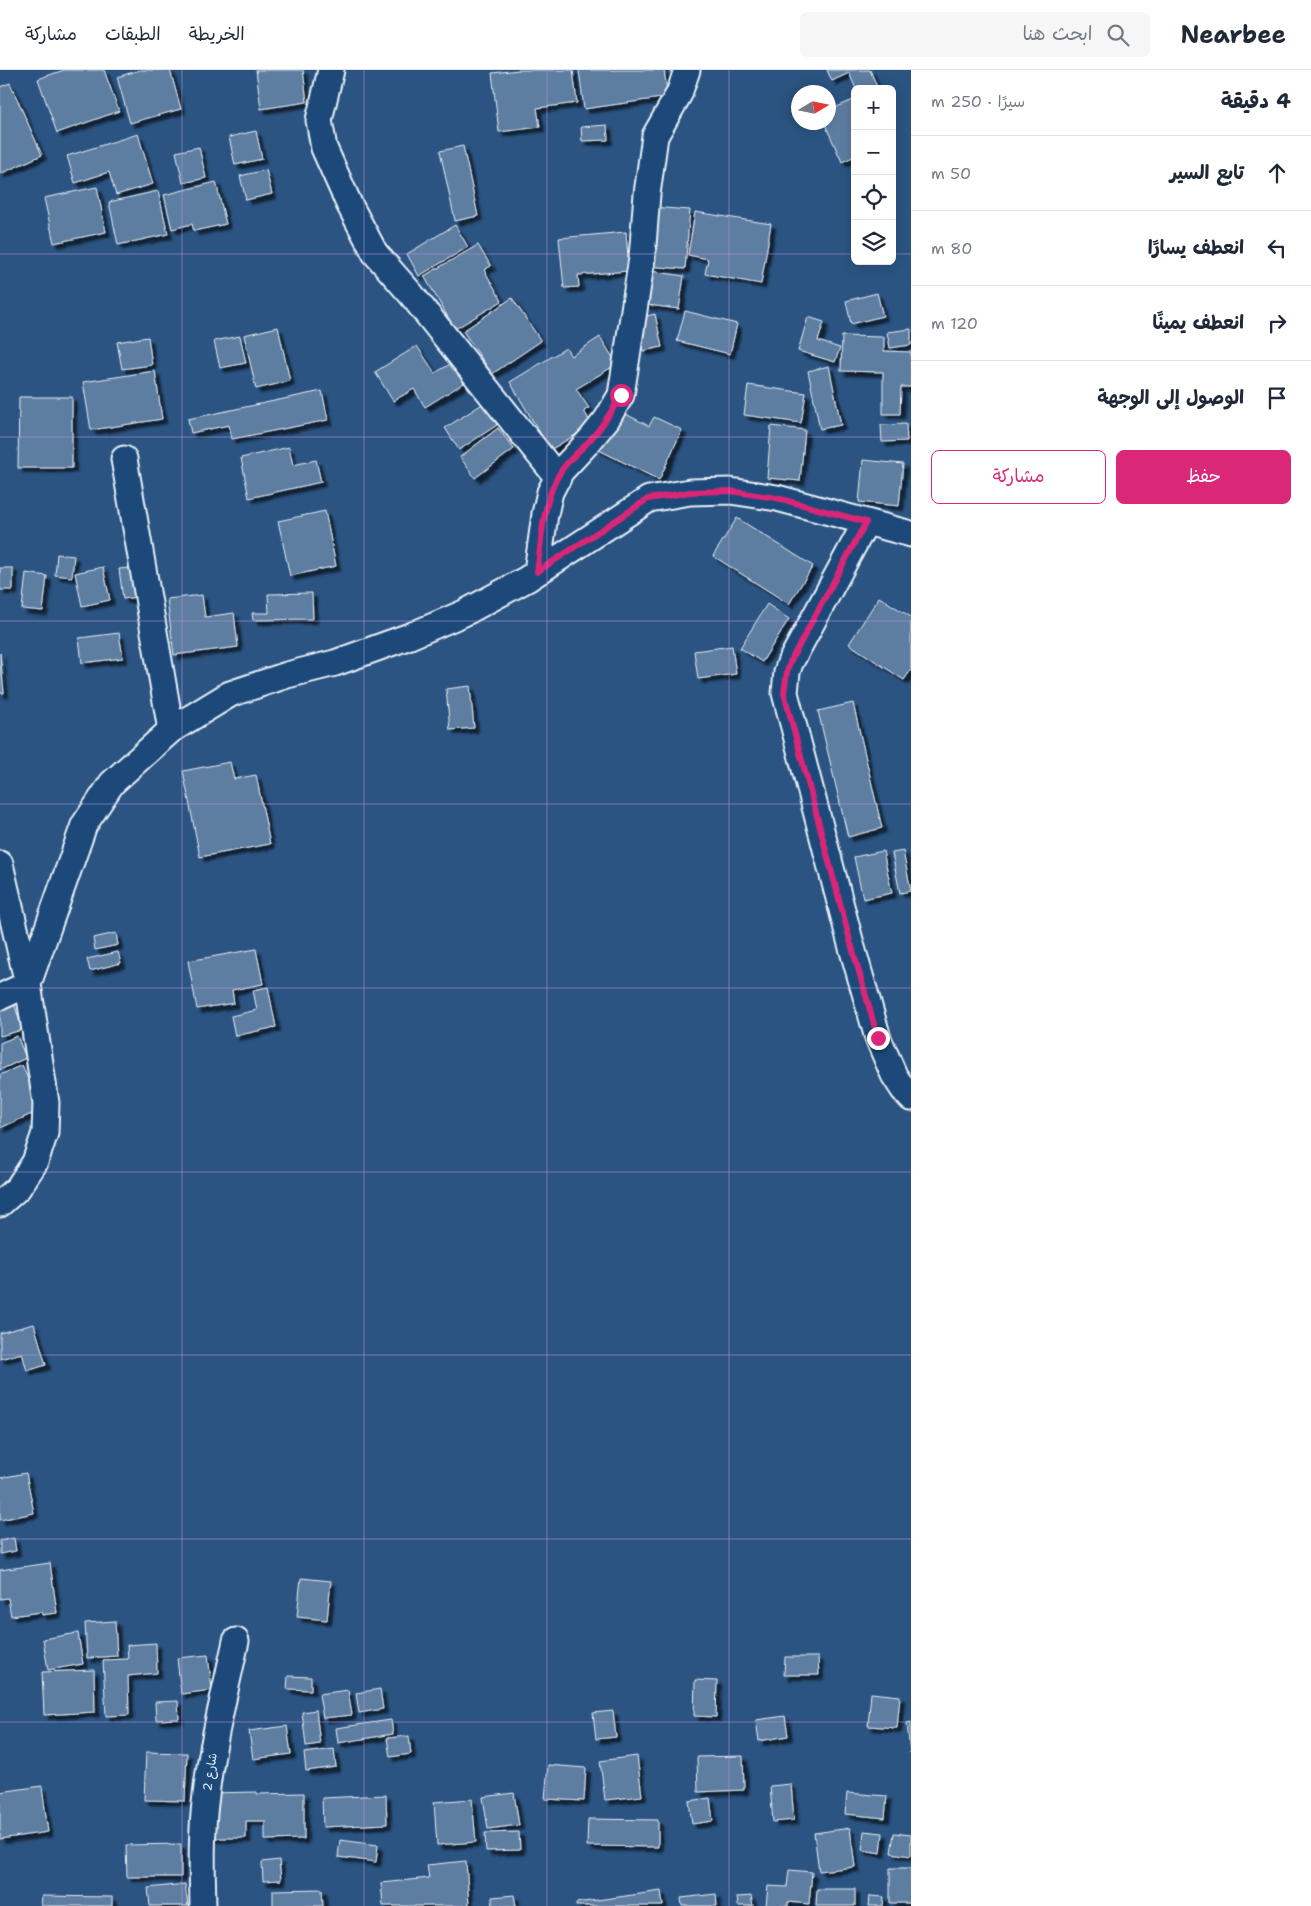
<!DOCTYPE html>
<html lang="ar">
<meta charset="utf-8">
<style>
:root{--surface:#fff;--page:#f6f6f7;--text:#1f2937;--muted:#747a83;--line:#e0e1e3;--accent:#db2777}
body{margin:0;font-family:"Shantell Sans","Playpen Sans Arabic",sans-serif;background:var(--page);color:var(--text);direction:rtl}
.controls{position:absolute;right:15px;top:15px;display:grid;overflow:hidden;border-radius:8px;box-shadow:0 2px 12px #0003}
.controls button{width:45px;height:45px;display:grid;place-items:center;padding:0;border:0;border-bottom:1px solid var(--line);background:var(--surface);color:var(--text);font:25px sans-serif}
.compass{position:absolute;left:791px;top:15px;width:45px;height:45px;border-radius:50%;background:var(--surface);box-shadow:0 2px 12px #0003;rotate:80deg}
.stop{position:absolute;width:15px;height:15px;margin:-11px;border:4px solid #db2777;border-radius:50%;background:#fff}
.stop.end{background:#db2777;border-color:#fff;box-shadow:0 1px 5px #0008}
.list{margin:0;padding:0;list-style:none}
h2{display:flex;justify-content:space-between;align-items:center;height:65px;margin:0;padding:0 20px;font-size:21px}
h2 small{font-size:16px;font-weight:400;color:var(--muted)}
.list li{display:grid;grid-template-columns:32px 1fr auto;gap:15px;align-items:center;box-sizing:border-box;height:75px;padding:0 20px;border-top:1px solid var(--line)}
.list b{display:block;font-size:19px;white-space:nowrap}
.list em{font-size:16px;font-style:normal;color:var(--muted)}
.actions{display:flex;gap:10px;padding:15px 20px}
.actions a{flex:1;padding:11px 0;border:1px solid var(--accent);border-radius:8px;text-align:center;font-size:18px;color:var(--accent)}
.actions .main{background:var(--accent);color:#fff}
.icon{flex:none;width:28px;height:28px;fill:none;stroke:currentColor;stroke-width:2;stroke-linecap:round;stroke-linejoin:round}
.map{position:relative;flex:none;width:911px;height:1836px;overflow:hidden;direction:ltr}
header{display:flex;align-items:center;gap:30px;box-sizing:border-box;height:70px;padding:0 25px;background:var(--surface);border-bottom:1px solid var(--line)}
header strong{font-size:24px}
nav{display:flex;gap:28px;margin-inline-start:auto;font-size:18px}
.search{width:350px;height:45px;background:var(--page);display:flex;align-items:center;gap:12px;box-sizing:border-box;padding:0 18px;border-radius:8px;color:var(--muted);font-size:19px}
main{display:flex}
aside{flex:1;background:var(--surface)}
.map>svg:first-child{display:block}
.building{fill:#5d7da1;stroke:#e8f1f8;filter:url(#shadow)}
.lines{fill:none;stroke-linecap:round;stroke-linejoin:round}
.street-casing{stroke:#e8f1f8;stroke-width:29}
.street{stroke:#1f4a7a;stroke-width:25}
.route{stroke:#db2777;stroke-width:6}
.grid{fill:none;stroke:#b798de;stroke-width:1;stroke-opacity:0.55}
.labels{text-anchor:middle;stroke-width:4;stroke-linejoin:round;paint-order:stroke}
.street-label{font-size:12px;fill:#e8f1f8;stroke:#1f4a7a}
</style>
<header>
<strong>Nearbee</strong>
<div class="search"><svg class="icon" aria-label="search" viewBox="0 0 24 24"><circle cx="10" cy="10" r="6"/><path d="M15 15l6 6"/></svg>ابحث هنا</div>
<nav><a>الخريطة</a><a>الطبقات</a><a>مشاركة</a></nav>
</header>
<main>
<aside>
<h2>4 دقيقة<small>سيرًا · 250 m</small></h2>
<ul class="list">
<li><svg class="icon" aria-label="ahead" viewBox="0 0 24 24"><path d="M12 20V5M6 11l6-6 6 6"/></svg><div><b>تابع السير</b></div><em>50 m</em></li>
<li><svg class="icon" aria-label="left" viewBox="0 0 24 24"><path d="M17 20v-9H6M10 6l-5 5 5 5"/></svg><div><b>انعطف يسارًا</b></div><em>80 m</em></li>
<li><svg class="icon" aria-label="right" viewBox="0 0 24 24"><path d="M7 20v-9h11M14 6l5 5-5 5"/></svg><div><b>انعطف يمينًا</b></div><em>120 m</em></li>
<li><svg class="icon" aria-label="arrive" viewBox="0 0 24 24"><path d="M6 21V4h12l-3 4 3 4H6"/></svg><div><b>الوصول إلى الوجهة</b></div></li>
</ul>
<div class="actions"><a class="main">حفظ</a><a>مشاركة</a></div>
</aside>
<div class="map">
<svg width="911" height="1836" viewBox="0 0 911 1836">
<defs>
<filter id="shadow"><feDropShadow dx="4.5" dy="4.5" stdDeviation="1" flood-color="#0009"/></filter>
</defs>
<rect width="100%" height="100%" fill="#2b5482"/>
<filter id="ink" filterUnits="userSpaceOnUse"><feTurbulence type="fractalNoise" baseFrequency=".02" numOctaves="2"/><feDisplacementMap in="SourceGraphic" scale="10" xChannelSelector="R" yChannelSelector="G"/><feConvolveMatrix kernelMatrix="1 2 1 2 8 2 1 2 1" color-interpolation-filters="sRGB"/></filter>
<g filter="url(#ink)">
<path class="building" d="M64 0H104L119 41 57 63 38 9Z
M140 0H170L181 39 130 53 117 7Z
M256 0H303L307 32 261 39Z
M519 0H573L577 33 537 38 540 57 499 62 492 3Z
M579 0H664L668 27 584 39Z
M827 0H870L878 19H856L849 3 832 11Z
M10 13 42 85 0 104V17Z
M855 29V86L842 92 824 52H828V41Z
M607 55 608 70 582 71 581 57Z
M256 61 262 89 235 95 229 67Z
M138 64 153 114 116 125 109 102 75 113 67 86Z
M463 76 478 146 455 151 440 81Z
M199 77 206 108 183 113 176 82Z
M266 100 272 124 246 130 240 106Z
M216 112 226 154 194 161 192 154 172 159 164 125Z
M97 117 106 162 54 173 44 128Z
M158 121 168 164 118 175 109 132Z
M651 137 690 140 685 199 646 196Z
M695 142 771 154 761 214 705 204 708 189 688 185Z
M455 155 468 177 419 206 407 184Z
M626 162 629 201 578 205 579 217 564 218 559 168Z
M478 175 491 196 484 200 502 231 455 259 424 206Z
M644 200 684 206 679 239 640 234Z
M877 223 883 246 851 254 846 231Z
M512 228 541 271 492 304 463 261Z
M685 241 737 254 730 284 677 271Z
M655 244 662 277 643 281 635 249Z
M808 247 824 252 818 271 840 278 835 292 798 281Z
M278 257 290 311 256 319 244 265Z
M911 259V275L890 278 887 262Z
M240 266 246 293 220 298 214 271Z
M842 266 884 267V281L911 282V317H901L900 344H883V302L841 301Z
M148 267 152 295 122 299 117 272Z
M600 267 617 294 576 319 589 338 584 341 592 355 550 380 510 312 566 278 571 286Z
M417 276 435 303 452 293 464 313 425 337 414 319 393 331 375 302Z
M829 296 841 355 820 359 808 301Z
M155 301 162 349 91 360 83 312Z
M748 315 806 323 801 353 744 345Z
M322 321 328 350 232 369 229 355 191 363 188 349Z
M19 327H72V398H18Z
M484 333 497 355 459 380 445 358Z
M616 339 649 356 654 347 682 360 659 410 597 379Z
M906 354 907 371 882 372 881 355Z
M771 356 805 360 800 411 767 408Z
M498 358 514 379 475 408 460 387Z
M289 377 293 395 316 390 321 412 249 428 241 388Z
M863 390 903 394 899 436 859 432Z
M325 441 336 496 290 506 278 451Z
M737 448 813 496 789 534 713 486Z
M57 484 74 486 72 507 55 505Z
M103 497 110 530 82 536 75 503Z
M139 497 143 526 123 529 119 499Z
M0 498H13V520H0Z
M26 503 47 506 43 541 22 539Z
M312 523 313 549 253 550 252 543H269L268 524Z
M202 525 205 547 234 543 238 577 174 585 167 529Z
M879 527 911 547V600L904 610 849 574Z
M767 534 789 549 762 592 740 578Z
M119 563 123 588 82 593 79 568Z
M732 576 736 604 698 609 694 581Z
M0 583 4 623H0Z
M470 616 474 658 450 660 446 619Z
M853 633 882 758 848 767 818 641Z
M230 692 234 709 256 705 270 774 200 787 183 701Z
M883 781 892 823 863 829 854 787Z
M903 781 911 821 900 823 892 783Z
M116 863 118 875 95 880 93 868Z
M256 879 263 914 232 920 234 933 197 939 188 891Z
M118 882 121 893 90 901 87 889Z
M268 917 276 957 235 966 231 946 257 940 253 920Z
M12 925 22 960 0 966V928Z
M17 966 26 988 0 1000V973Z
M22 995 41 1040 0 1058V1005Z
M34 1254 46 1295 27 1301 22 1283 0 1289V1263Z
M26 1403 34 1443 0 1450V1408Z
M14 1468 16 1481 0 1484V1471Z
M50 1493 57 1543 42 1545 41 1542 11 1546 8 1528 0 1529V1500Z
M301 1508 331 1511 327 1550 297 1547Z
M115 1551 117 1586 87 1588 85 1553Z
M78 1563 83 1594 48 1600 43 1569Z
M156 1573 157 1603 128 1606 129 1645 106 1646 103 1590 128 1589 127 1575Z
M208 1585 212 1620 181 1624 177 1588Z
M785 1587H818L819 1605H784Z
M94 1600 95 1642 44 1645 42 1602Z
M288 1606 311 1607V1620L287 1619Z
M695 1610 717 1611 716 1647 694 1646Z
M380 1619 383 1639 359 1643 356 1623Z
M348 1620 352 1645 323 1648 319 1624Z
M871 1623 900 1626 897 1658 868 1656Z
M178 1631 179 1649 156 1650 155 1632Z
M316 1640 320 1674 306 1676 302 1642Z
M613 1641 616 1667 596 1669 593 1643Z
M785 1646 788 1666 759 1671 756 1650Z
M391 1650 393 1664 338 1673 336 1658Z
M911 1652V1683H910L907 1653Z
M287 1656 291 1684 253 1689 249 1661Z
M409 1666 411 1684 390 1687 387 1668Z
M334 1679 336 1697 306 1701 304 1683Z
M146 1682 187 1683 185 1731 144 1730Z
M637 1686 642 1726 605 1730 600 1691Z
M743 1686 744 1720 698 1722 697 1687Z
M548 1695 586 1698 584 1731 545 1729Z
M791 1714 794 1750 773 1752 770 1716Z
M42 1716 48 1762 0 1769V1722Z
M257 1722V1724L304 1723V1769L265 1770V1751H246V1768H208V1723Z
M514 1723 519 1755 488 1759 483 1727Z
M847 1723 887 1726 885 1748 845 1744Z
M386 1725 387 1754 323 1757 322 1728Z
M710 1728 713 1751 692 1754 689 1731Z
M472 1729 476 1772 437 1775 434 1732Z
M588 1749 658 1750V1777L587 1776Z
M850 1758 855 1797 819 1801 814 1763Z
M864 1761 883 1763 881 1783 862 1780Z
M519 1762 520 1780 486 1781 485 1763Z
M894 1763 911 1765V1786L891 1783Z
M340 1770 378 1775 376 1792 338 1787Z
M181 1774V1807H127L126 1775Z
M279 1790 281 1810 263 1811 262 1792Z
M466 1791 469 1836H383L381 1813 429 1808 427 1795Z
M890 1798H911V1833H890Z
M789 1800 812 1802 809 1834 788 1832V1836H766L768 1816 787 1817Z
M185 1814 188 1836H150L148 1818Z
M322 1819 323 1836H273V1820Z
M817 1819H855V1836H816Z
M661 1821 663 1836H576V1833Z
M716 1824 717 1836H682L681 1828Z
M514 1825 516 1836H493L492 1827Z
M42 1826 112 1827V1836H41Z
M751 1826 753 1836H738L737 1827Z
M870 1826 884 1827 883 1836H869Z"/>
<g class="lines">
<g class="street-casing">
<path id="street" d="M331 0 319 50 324 78 349 134 375 183 411 224 558 408
M124 389 171 660
M866 452 790 593 787 602 785 623 851 874 878 968 894 1005 903 1019 911 1028
M537 502 545 444 550 422 561 401 590 370 607 349 621 325 642 188 647 124 655 66 679 24 687 0
M0 794 28 914 46 1033 45 1063 35 1092 18 1118 0 1134
M0 927 28 914 84 755 112 713 171 660 230 624 287 605 335 593 410 566 464 543 527 509 649 429 690 422 730 421 777 428 911 464
M203 1836C202 1799 201 1762 206 1725 212 1673 225 1622 236 1571"/>
</g>
<use href="#street" class="street"/>
</g>
</g>
<g class="lines" filter="url(#ink)">
<path class="route" d="M621 325C612 341 603 356 590 370 581 380 569 389 561 401 542 430 542 469 537 502L648 429 690 422 730 421 777 428 866 452 790 592 787 602 784 623 851 874 878 968"/>
</g>
<path class="grid" d="M182 0V1836M364 0V1836M547 0V1836M729 0V1836M0 184H855M892 184H911M0 367H911M0 551H911M0 734H911M0 918H911M0 1102H911M0 1285H911M0 1469H911M0 1652H911"/>
<g class="labels">
<g class="street-label">
<text transform="translate(210 1702) rotate(-81)" y="4">شارع 2</text>
</g>
</g>
</svg>
<div class="controls">
<button>+</button>
<button>−</button>
<button><svg class="icon" aria-label="locate" viewBox="0 0 24 24"><circle cx="12" cy="12" r="6"/><path d="M12 2v4M12 18v4M2 12h4M18 12h4"/></svg></button>
<button><svg class="icon" aria-label="layers" viewBox="0 0 24 24"><path d="M12 4l9 5-9 5-9-5zM3 14l9 5 9-5"/></svg></button>
</div>
<svg class="compass" viewBox="-18 -18 36 36"><path d="M0-13l5 13h-10z" fill="#e53935"/><path d="M0 13l5-13h-10z" fill="#747a83"/></svg>
<div class="stop" style="left:621px;top:325px"></div>
<div class="stop end" style="left:878px;top:968px"></div>
</div>
</main>
